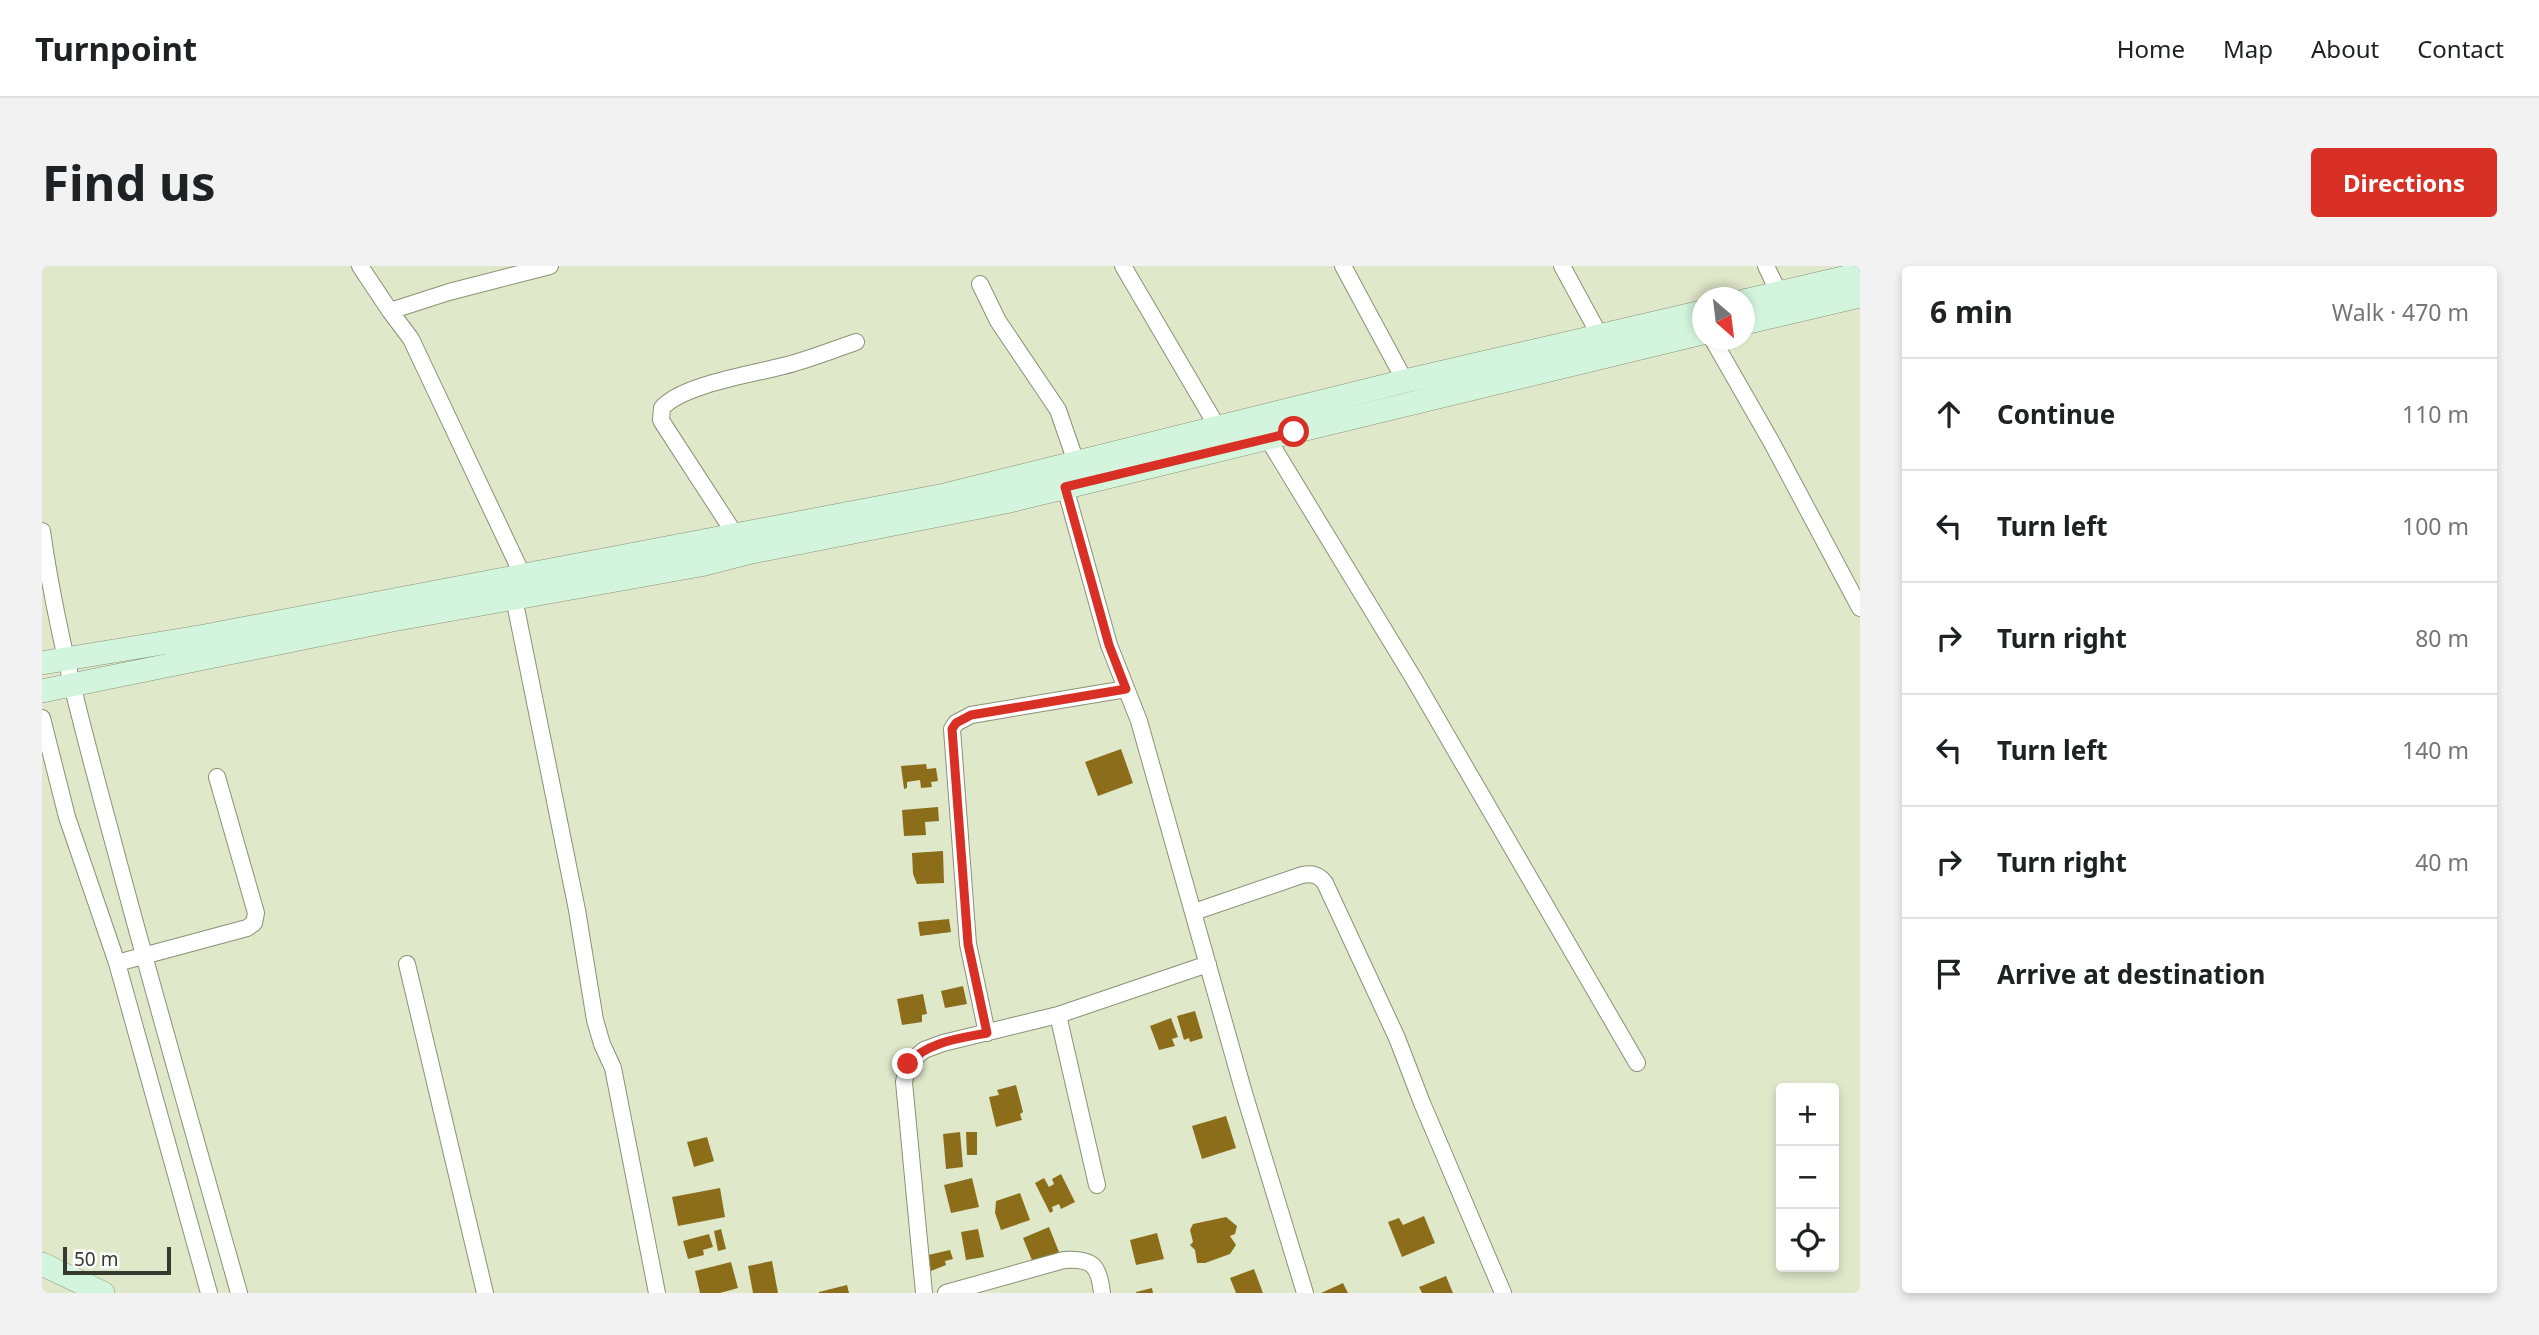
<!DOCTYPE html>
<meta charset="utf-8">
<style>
:root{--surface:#fff;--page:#f2f2f2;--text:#202124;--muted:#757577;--line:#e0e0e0;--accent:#d93025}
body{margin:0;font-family:"Noto Sans",sans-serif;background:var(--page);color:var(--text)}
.controls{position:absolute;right:21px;bottom:21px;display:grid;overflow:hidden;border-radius:7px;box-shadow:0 4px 10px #0003}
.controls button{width:63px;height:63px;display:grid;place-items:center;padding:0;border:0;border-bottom:2px solid var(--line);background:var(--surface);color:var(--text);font:35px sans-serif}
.compass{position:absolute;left:1650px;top:21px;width:63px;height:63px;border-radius:50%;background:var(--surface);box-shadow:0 4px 10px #0003;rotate:152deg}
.scale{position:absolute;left:21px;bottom:18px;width:108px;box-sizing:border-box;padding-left:7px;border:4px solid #373a2f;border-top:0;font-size:19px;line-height:24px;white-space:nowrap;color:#373a2f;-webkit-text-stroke:5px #fff;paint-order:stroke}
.stop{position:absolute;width:21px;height:21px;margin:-16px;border:5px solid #d93025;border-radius:50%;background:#fff}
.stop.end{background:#d93025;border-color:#fff;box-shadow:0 2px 7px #0008}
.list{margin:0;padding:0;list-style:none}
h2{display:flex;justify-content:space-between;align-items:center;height:91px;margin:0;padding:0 28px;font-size:30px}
h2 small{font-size:23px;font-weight:400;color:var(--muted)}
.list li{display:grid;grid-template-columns:46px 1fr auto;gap:21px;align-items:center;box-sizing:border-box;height:112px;padding:0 28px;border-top:2px solid var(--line)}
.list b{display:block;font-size:26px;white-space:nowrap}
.list em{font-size:23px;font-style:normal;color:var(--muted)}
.icon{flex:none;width:38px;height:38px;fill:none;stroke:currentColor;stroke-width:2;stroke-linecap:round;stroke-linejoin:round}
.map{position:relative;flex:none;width:1818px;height:1027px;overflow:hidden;border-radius:7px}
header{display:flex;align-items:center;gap:42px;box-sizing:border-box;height:98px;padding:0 35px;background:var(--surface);border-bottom:2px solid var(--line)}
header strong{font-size:33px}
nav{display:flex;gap:38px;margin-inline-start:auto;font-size:24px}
.intro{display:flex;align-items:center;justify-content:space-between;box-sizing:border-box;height:168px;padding:0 42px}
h1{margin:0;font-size:49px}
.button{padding:18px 32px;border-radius:7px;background:var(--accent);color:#fff;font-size:24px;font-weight:700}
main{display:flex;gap:42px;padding:0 42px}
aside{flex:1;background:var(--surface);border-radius:7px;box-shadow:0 4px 10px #0003}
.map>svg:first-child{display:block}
.building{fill:#8c6e1a}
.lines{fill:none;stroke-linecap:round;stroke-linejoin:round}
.street-casing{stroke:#8a9176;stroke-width:18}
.secondary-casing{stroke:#8a9176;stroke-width:24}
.street{stroke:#fff;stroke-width:16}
.secondary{stroke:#d4f5dd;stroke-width:23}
.route{stroke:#d93025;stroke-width:9}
</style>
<header>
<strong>Turnpoint</strong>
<nav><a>Home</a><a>Map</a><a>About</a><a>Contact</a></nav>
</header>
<div class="intro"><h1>Find us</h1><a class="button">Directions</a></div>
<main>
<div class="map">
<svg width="1818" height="1027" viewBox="0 0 1818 1027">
<rect width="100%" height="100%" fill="#e0e8ca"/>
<path class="building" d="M1079 483 1091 517 1056 530 1043 496Z
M884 498 885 503 894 502 896 515 889 516 890 521 879 522 878 514 865 516V522L862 523 859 500Z
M896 541 897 555 883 556 884 569 862 570 860 544Z
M901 585 902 617 875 618 871 608 870 587Z
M907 653 909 666 878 670 876 656Z
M921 720 925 738 903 742 899 725Z
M881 728 885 748 880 749V756L860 759 855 733Z
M1153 745 1161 772 1148 776 1147 772 1142 774 1135 750Z
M1129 752 1136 771 1130 773 1133 780 1117 784 1108 760Z
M974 819 981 846 978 848 980 854 954 861 947 831 957 829 955 824Z
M1184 850 1194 882 1160 893 1150 860Z
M918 866 921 901 904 903 901 868Z
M924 866H935V889H925Z
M665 871 672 895 652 901 645 876Z
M1019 908 1033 936 1019 943 1017 938 1010 941 1011 945 1008 947 993 917 1002 912 1007 921 1012 918 1010 913Z
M930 912 937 941 909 947 902 919Z
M678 922 683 951 636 960 630 931Z
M978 927 988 954 959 964 953 947 954 935Z
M1382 950 1393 977 1360 991 1346 956 1357 952 1361 959Z
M1184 951 1195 960 1193 968 1188 970 1194 979 1188 988 1163 997H1155L1153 984 1148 979 1151 976 1148 964 1151 958Z
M1007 961 1017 986 991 997 981 972Z
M679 963 684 983 676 985 672 965Z
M936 963 942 991 924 994 919 966Z
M1115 967 1122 993 1094 999 1088 974Z
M667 968 671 981 661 984 662 989 646 993 641 975Z
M908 984 911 993 903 995 904 999 889 1005 886 989Z
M730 995 736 1027H711L706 1000Z
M689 996 696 1022 678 1027H658L653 1005Z
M1212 1003 1221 1027H1194L1188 1012Z
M1404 1010 1411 1027H1380L1377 1021Z
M1301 1017 1306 1027H1279Z
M805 1019 807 1027H777V1026Z
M1110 1022 1111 1027H1094V1026Z"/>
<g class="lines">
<g class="street-casing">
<path id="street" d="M318 0 348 45 407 26 508 0
M1081 0 1176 162
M1301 0 1363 115
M1520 0 1558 70
M1724 0 1737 27
M938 18 956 55 1016 144 1034 196
M348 45 369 73 480 308
M1671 74 1730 177 1818 342
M1226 173 1372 413 1595 797
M1023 221 1067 379 1097 455 1202 827 1263 1027
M0 265C15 371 44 475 72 579 112 729 155 878 197 1027
M698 276 622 159 619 154 620 142C639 119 711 108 741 100 766 94 790 84 814 76
M472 332 535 644 553 754 560 778 571 802 615 1027
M0 452 25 551 75 697 167 1027
M1152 646 1260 609C1271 607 1277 609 1283 617L1355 772 1380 837 1461 1027
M75 697 205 662 212 657 214 647 175 511
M365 698 443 1027
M1016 749 1055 919
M945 767 926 678 910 463 914 457 929 449 1084 423
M882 1027 862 816 866 798 882 784 901 777 1016 749 1166 698
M904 1027 1022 994C1050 992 1057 999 1060 1027"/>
</g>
<g class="secondary-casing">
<path id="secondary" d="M1702 35 1818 8
M1702 57 1818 30
M0 397 163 370 903 229 1363 115 1660 46
M0 425 350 354 658 299 705 287 963 236 1660 67
M0 998 61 1027"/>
</g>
<use href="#street" class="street"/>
<use href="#secondary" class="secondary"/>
</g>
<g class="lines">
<path class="route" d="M866 798C884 776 919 772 945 767L926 678 910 463 914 457 929 449 1084 423 1067 379 1023 221 1252 166"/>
</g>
</svg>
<div class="controls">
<button>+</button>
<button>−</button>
<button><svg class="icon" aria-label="locate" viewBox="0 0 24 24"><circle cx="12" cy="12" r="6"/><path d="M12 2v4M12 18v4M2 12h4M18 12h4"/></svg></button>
</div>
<svg class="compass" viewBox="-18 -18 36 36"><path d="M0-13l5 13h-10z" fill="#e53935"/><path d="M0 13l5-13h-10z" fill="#757577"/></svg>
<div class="scale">50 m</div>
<div class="stop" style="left:1252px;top:166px"></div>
<div class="stop end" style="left:866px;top:798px"></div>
</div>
<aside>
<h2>6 min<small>Walk · 470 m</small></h2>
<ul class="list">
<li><svg class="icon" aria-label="ahead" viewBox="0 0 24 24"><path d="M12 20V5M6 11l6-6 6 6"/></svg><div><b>Continue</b></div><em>110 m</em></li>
<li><svg class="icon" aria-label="left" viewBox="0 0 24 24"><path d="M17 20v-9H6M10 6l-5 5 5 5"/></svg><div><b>Turn left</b></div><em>100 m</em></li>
<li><svg class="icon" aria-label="right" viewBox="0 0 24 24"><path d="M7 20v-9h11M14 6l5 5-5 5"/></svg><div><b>Turn right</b></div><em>80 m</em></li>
<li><svg class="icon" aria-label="left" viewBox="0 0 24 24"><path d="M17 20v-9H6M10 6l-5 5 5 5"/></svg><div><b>Turn left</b></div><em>140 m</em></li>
<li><svg class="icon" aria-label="right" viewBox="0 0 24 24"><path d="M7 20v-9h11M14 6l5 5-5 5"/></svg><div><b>Turn right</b></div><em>40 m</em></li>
<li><svg class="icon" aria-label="arrive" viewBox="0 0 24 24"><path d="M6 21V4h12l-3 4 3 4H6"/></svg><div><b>Arrive at destination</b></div></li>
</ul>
</aside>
</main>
